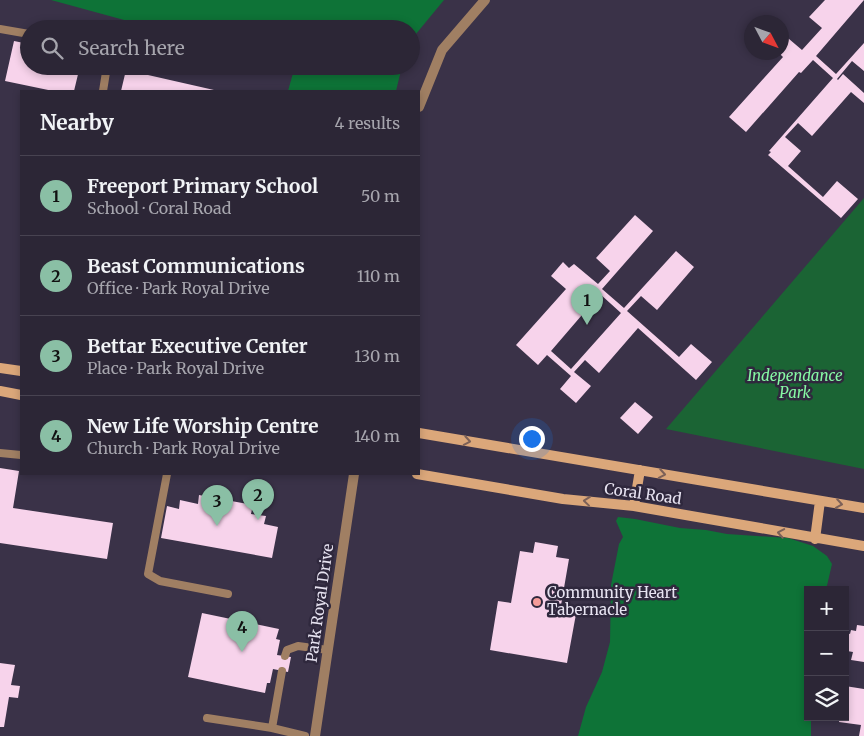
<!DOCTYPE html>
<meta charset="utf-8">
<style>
:root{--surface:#2c2636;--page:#342e3e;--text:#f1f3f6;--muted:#a6a5ad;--line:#484351;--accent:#8abfa5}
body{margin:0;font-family:Merriweather,serif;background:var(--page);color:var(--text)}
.controls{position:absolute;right:15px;bottom:15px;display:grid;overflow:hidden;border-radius:0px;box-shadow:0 2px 8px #0003}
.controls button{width:45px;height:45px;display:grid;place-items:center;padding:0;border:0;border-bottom:1px solid var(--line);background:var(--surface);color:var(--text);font:25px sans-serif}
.compass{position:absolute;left:744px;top:15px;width:45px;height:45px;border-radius:50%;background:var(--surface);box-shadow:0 2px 8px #0003;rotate:131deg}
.you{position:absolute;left:531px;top:438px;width:18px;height:18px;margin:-12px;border:4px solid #fff;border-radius:50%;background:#1a73e8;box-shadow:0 0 0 8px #1a73e833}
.badge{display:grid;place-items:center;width:32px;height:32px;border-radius:50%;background:var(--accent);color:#111;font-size:16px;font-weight:700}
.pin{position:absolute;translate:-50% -41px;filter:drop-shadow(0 1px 2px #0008)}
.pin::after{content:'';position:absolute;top:26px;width:18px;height:15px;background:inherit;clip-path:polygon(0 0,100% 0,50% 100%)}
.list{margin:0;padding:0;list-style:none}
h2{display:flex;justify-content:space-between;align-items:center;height:65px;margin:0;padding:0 20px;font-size:21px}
h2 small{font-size:16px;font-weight:400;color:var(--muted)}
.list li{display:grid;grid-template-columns:32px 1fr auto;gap:15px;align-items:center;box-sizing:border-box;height:80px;padding:0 20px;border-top:1px solid var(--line)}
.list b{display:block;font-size:19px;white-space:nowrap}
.list p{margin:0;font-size:16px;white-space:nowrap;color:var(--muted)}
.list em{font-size:16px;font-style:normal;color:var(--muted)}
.icon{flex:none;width:28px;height:28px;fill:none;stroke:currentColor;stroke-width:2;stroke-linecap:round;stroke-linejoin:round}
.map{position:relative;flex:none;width:864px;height:736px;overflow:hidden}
.search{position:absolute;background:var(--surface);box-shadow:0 2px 8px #0003;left:20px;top:20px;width:400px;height:55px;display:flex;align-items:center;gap:12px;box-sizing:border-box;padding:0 18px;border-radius:28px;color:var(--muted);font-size:19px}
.panel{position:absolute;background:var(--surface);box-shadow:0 2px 8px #0003;left:20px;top:90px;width:400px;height:385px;border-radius:0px}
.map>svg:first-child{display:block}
.green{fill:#1b6434}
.forest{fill:#0e7337}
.building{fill:#f7d3eb;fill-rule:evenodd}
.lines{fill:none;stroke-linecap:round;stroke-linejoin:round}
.service{stroke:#a07f63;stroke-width:8}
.minor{stroke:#a07f63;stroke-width:10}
.secondary{stroke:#dba77a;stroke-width:10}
.oneway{stroke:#7c6158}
.poi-dot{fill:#f59b99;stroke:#2f283d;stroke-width:2}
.labels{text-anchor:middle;stroke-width:5;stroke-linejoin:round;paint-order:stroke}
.park-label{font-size:15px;font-style:italic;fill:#86f8a4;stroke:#2f283d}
.street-label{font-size:15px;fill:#e7e3f1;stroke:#2f283d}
.poi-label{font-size:15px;fill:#e7e3f1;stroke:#2f283d;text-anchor:start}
</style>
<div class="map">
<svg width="864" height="736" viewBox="0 0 864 736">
<rect width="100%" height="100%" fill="#3a3248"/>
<path class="green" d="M864 198V469L666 429Z"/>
<path class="forest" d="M51 0H444L411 40V29H157Z
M295 66H402L396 91H288Z
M618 517 635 519 680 528 706 530 727 534 788 538 813 546 827 556 832 564 826 590H808V717H811V736H578L586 707 602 672 610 642 611 585 619 544 623 537 616 521Z"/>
<path class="building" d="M825 0H864L816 56 836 74 864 43V71L852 61 837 79 838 80 843 74 864 93V103L851 92 812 136 798 123 785 137 801 151 788 166 823 197 837 181 858 199 841 218 768 155 771 152 769 151 833 78 813 60 801 73 799 72 746 132 729 117 783 57 778 52H782V33L802 50 822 28 809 17Z
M14 41 29 44V66H80L74 91H53L5 81Z
M126 70 214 90 213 91H121Z
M635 215 653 231 602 289 624 308 676 251 694 267 657 310 641 296 627 311 679 357 691 344 712 362 696 380 638 328 599 373 585 360 574 372 591 386 576 403 560 389 571 376 547 355 538 365 516 345 566 289 551 276 563 262 569 268 574 264 598 284 610 271 596 258ZM600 294 621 313 571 369 551 351Z
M635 402 653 417 638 434 620 418Z
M0 468 19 471 13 508 113 523 107 559 0 543Z
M199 495 253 505 251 514 266 516 264 524 278 527 272 558 161 538 167 506 179 509 180 500 198 504Z
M535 542 558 546 556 557 569 559 560 611 576 614 567 663 490 650 498 601 511 603 520 551 533 553Z
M202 613 279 629 276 639 280 640 277 655 291 657 288 672 273 669 270 683H267L265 693 188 677Z
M857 625 864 626V662L851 660 853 652 847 651 848 647H845L847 633 850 634 851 630 856 631Z
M0 663 15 665 11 685 20 686 18 698 9 697 4 727H0Z
M845 686 864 689V736H859L861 725 839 722 840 717H845Z"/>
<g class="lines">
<path class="service" d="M0 29 29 34
M103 91 107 66
M0 453 21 455
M167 474 148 574 160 581 228 594
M285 656 287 650 298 646 328 650
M207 718 272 728 305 736
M272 728 282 671"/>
<path class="minor" d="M419 107 442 50 485 0
M315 736 354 474"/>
<path class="secondary" d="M0 368 21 371
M0 391 21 395
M419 433 864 508
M417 474 563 499 634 506 864 546
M634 506 640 470
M815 539 820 501"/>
</g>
<defs><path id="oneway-chevron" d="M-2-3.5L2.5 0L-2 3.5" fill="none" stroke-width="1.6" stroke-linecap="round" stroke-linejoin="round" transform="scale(1.25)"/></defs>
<g class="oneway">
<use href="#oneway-chevron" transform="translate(467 441) rotate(10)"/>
<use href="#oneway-chevron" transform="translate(662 474) rotate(10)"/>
<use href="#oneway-chevron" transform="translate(587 501) rotate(-174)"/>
<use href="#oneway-chevron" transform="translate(839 504) rotate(9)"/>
<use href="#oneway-chevron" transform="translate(781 533) rotate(-170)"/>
</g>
<circle class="poi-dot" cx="537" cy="602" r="5"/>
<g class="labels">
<g class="park-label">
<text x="795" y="381">Independance<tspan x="795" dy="17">Park</tspan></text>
</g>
<g class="street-label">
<text transform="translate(643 494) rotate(8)" y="5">Coral Road</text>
<text transform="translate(320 603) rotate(-82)" y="5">Park Royal Drive</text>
</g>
<g class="poi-label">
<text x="547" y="598">Community Heart<tspan x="547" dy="17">Tabernacle</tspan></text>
</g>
</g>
</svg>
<div class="controls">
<button>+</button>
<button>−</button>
<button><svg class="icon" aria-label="layers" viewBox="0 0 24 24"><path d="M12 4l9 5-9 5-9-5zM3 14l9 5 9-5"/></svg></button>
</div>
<svg class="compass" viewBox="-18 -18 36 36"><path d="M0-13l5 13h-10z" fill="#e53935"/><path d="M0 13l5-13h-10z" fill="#a6a5ad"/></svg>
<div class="you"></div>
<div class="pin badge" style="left:587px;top:325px">1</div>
<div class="pin badge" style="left:258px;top:520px">2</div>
<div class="pin badge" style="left:217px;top:526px">3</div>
<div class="pin badge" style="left:242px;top:652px">4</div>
<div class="search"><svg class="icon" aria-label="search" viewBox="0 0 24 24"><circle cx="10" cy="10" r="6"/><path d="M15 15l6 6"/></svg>Search here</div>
<section class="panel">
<h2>Nearby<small>4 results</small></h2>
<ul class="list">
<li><span class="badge">1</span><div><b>Freeport Primary School</b><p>School · Coral Road</p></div><em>50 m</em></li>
<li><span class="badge">2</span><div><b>Beast Communications</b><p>Office · Park Royal Drive</p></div><em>110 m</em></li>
<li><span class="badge">3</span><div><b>Bettar Executive Center</b><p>Place · Park Royal Drive</p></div><em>130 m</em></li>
<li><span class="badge">4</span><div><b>New Life Worship Centre</b><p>Church · Park Royal Drive</p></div><em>140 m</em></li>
</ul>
</section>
</div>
